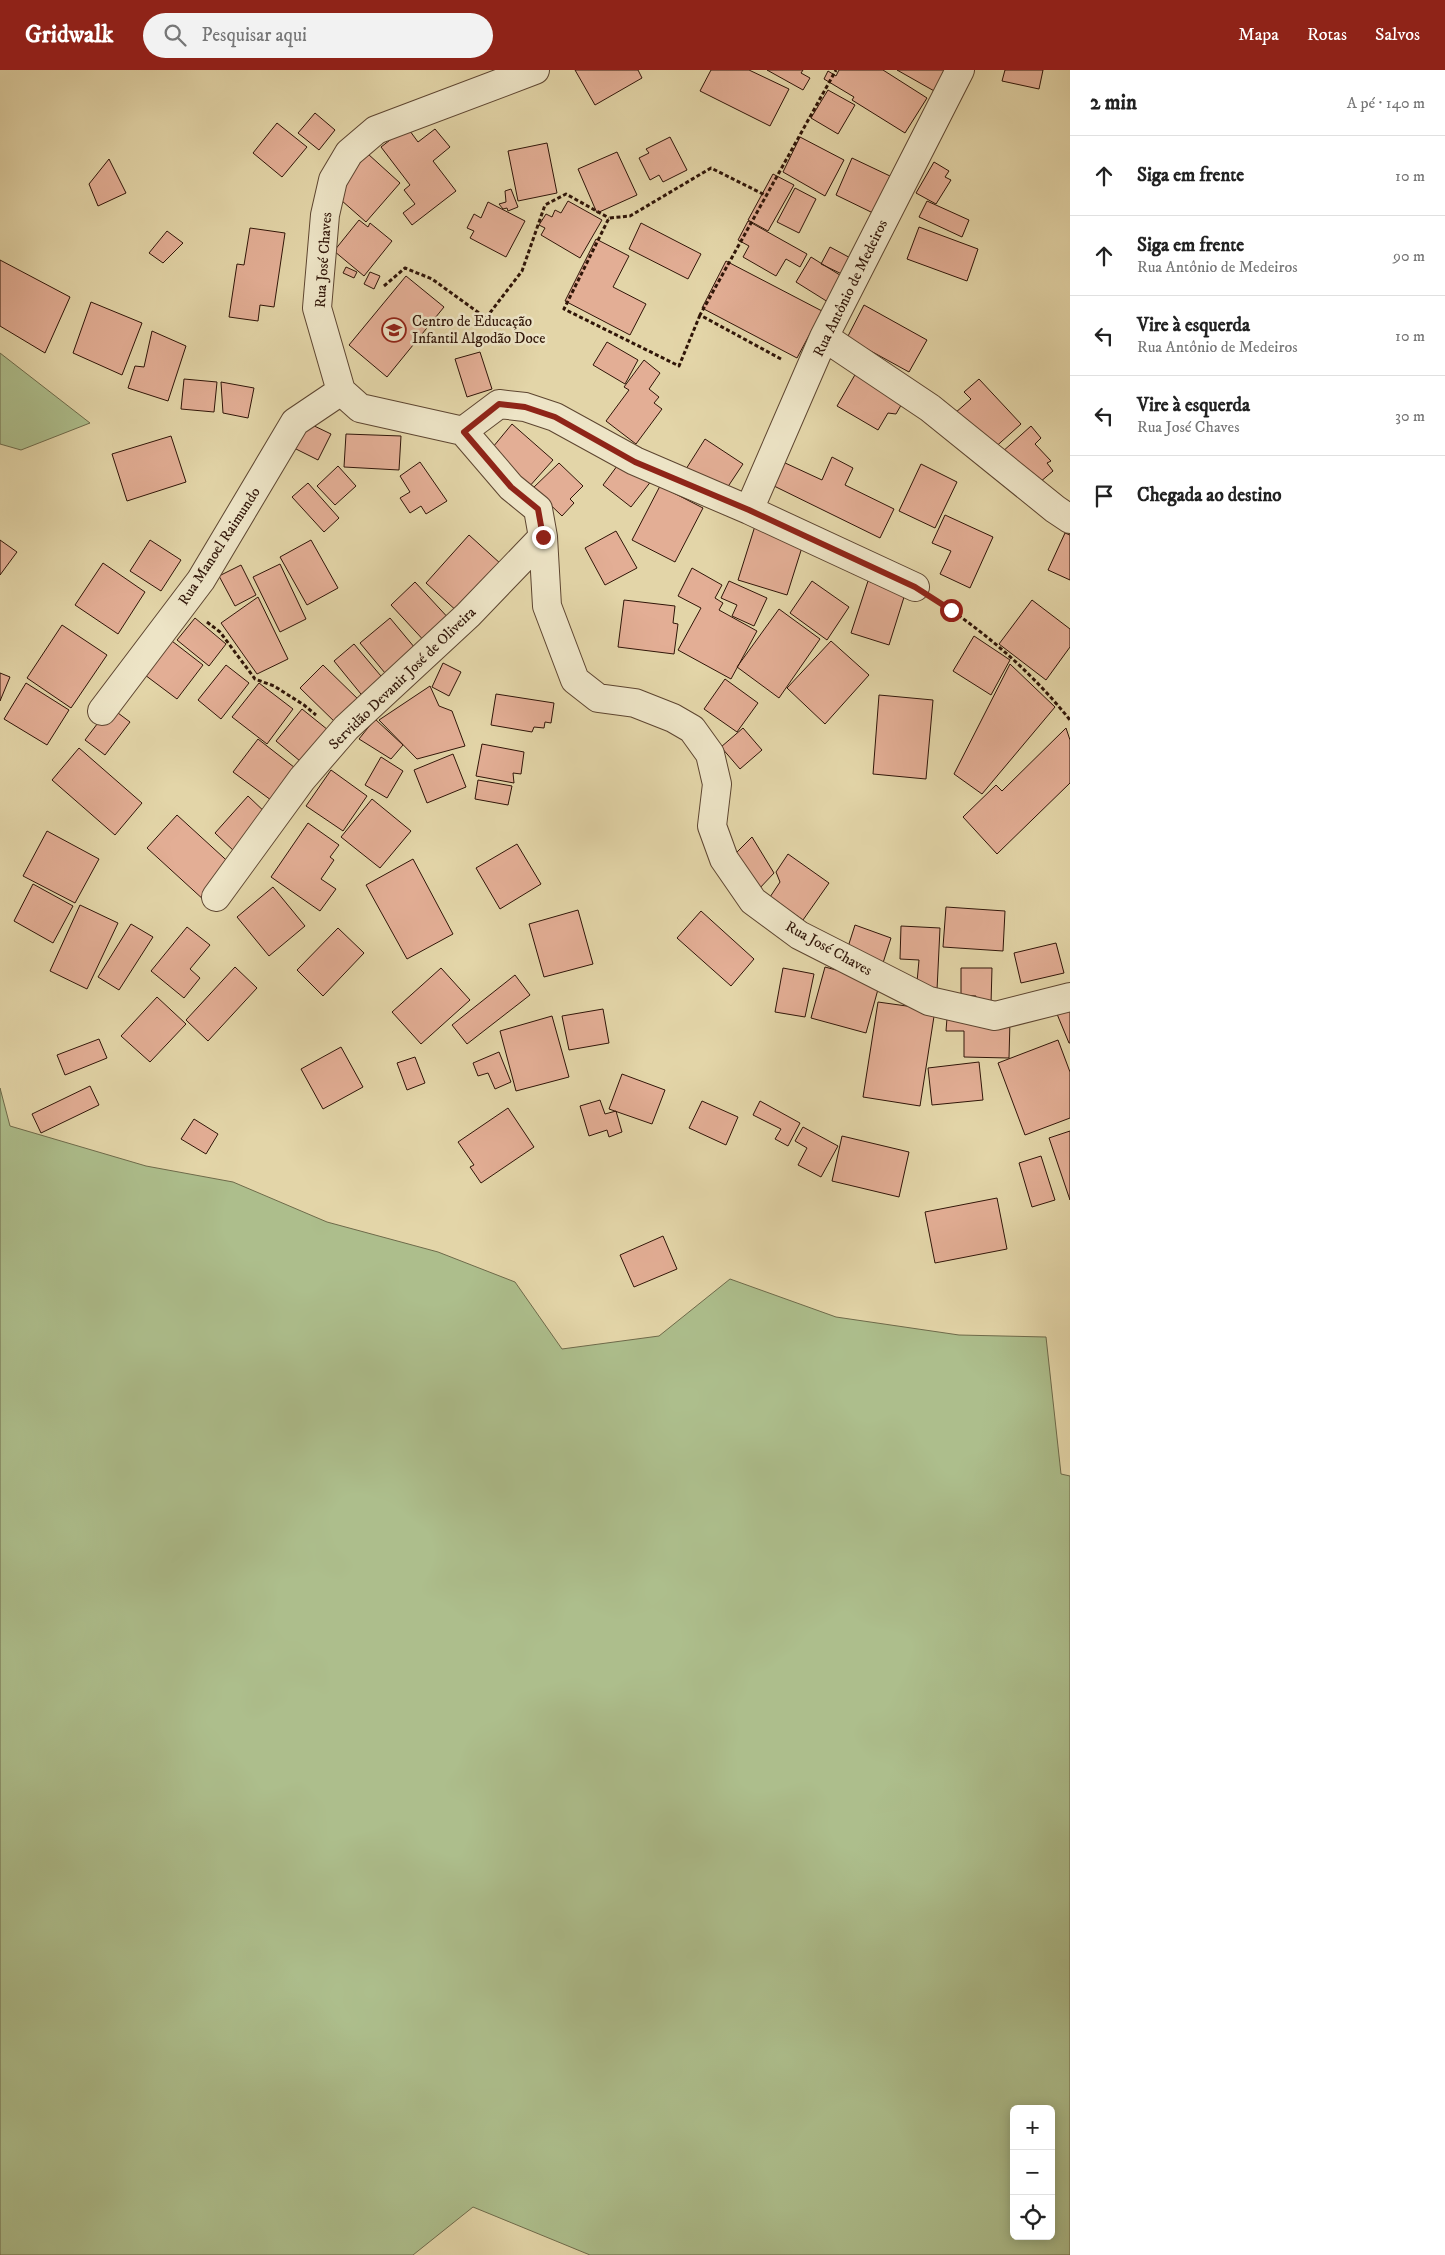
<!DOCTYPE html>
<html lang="pt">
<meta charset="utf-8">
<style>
:root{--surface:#fff;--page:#f2f2f2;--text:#222;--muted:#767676;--line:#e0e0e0;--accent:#8f2418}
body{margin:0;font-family:"IM FELL DW Pica",serif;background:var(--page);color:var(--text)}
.controls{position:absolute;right:15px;bottom:15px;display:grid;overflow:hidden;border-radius:8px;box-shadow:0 2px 12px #0003}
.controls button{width:45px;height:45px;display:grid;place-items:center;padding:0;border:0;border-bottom:1px solid var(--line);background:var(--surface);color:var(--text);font:25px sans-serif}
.stop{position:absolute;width:15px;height:15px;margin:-11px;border:4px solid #8f2418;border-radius:50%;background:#fff}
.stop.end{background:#8f2418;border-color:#fff;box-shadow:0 1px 5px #0008}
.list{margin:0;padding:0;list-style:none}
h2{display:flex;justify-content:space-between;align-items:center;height:65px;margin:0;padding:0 20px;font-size:21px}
h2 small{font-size:16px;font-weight:400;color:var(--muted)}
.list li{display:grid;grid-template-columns:32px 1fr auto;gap:15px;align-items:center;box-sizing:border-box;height:80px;padding:0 20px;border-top:1px solid var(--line)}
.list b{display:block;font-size:19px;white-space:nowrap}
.list p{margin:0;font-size:16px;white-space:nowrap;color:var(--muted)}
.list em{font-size:16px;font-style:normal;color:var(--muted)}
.icon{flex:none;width:28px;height:28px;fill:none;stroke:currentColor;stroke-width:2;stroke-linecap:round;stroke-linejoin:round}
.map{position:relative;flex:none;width:1070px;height:2185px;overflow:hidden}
header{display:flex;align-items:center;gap:30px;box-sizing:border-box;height:70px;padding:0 25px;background:var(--accent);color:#fff}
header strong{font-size:24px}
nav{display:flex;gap:28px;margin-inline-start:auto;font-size:18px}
.search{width:350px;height:45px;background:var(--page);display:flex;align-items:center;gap:12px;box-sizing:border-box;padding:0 18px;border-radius:28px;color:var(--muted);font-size:19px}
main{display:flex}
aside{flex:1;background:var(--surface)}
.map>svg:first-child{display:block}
.green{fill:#adbe8c;stroke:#6e6a4a;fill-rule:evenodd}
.building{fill:#e3ae95;stroke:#301508}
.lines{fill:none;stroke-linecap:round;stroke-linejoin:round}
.minor-casing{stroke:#5d4530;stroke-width:30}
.path{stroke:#301508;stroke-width:3;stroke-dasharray:4 2.5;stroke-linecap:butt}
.minor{stroke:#ede4c6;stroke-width:28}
.route{stroke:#8f2418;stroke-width:6}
.labels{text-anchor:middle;stroke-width:5;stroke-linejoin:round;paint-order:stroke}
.street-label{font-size:15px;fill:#301508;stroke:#ede4c6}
.poi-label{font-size:15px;fill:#301508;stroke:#ede4c6;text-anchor:start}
</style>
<header>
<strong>Gridwalk</strong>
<div class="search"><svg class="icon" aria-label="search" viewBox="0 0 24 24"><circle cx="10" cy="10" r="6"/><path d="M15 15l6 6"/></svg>Pesquisar aqui</div>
<nav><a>Mapa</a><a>Rotas</a><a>Salvos</a></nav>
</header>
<main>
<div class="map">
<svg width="1070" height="2185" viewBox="0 0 1070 2185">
<rect width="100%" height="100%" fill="#e3d5a8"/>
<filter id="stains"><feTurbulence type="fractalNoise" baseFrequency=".004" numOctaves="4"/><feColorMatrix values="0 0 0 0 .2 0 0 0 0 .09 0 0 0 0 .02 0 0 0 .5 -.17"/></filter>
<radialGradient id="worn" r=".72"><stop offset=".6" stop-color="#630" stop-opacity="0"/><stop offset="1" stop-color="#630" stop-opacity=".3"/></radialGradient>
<path class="green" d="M0 283 90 353 21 380 0 374Z
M0 1018 10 1056 146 1096 233 1112 327 1152 438 1182 515 1212 562 1279 659 1266 730 1209 836 1247 959 1265 1046 1267 1061 1404 1070 1406V2185H590L473 2137 413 2185H0ZM1014 2039H1051V2166H1014Z"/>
<path class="building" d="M575 0H638L642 8 595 35Z
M711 0H749L789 19 770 56 700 21Z
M767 0H803L801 3 810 8 803 20Z
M839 0H883L927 28 905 63 852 30 854 27 824 9 828 1 836 6Z
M897 0H947L936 22Z
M1005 0H1043L1039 19 1002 11Z
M828 20 855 35 838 64 811 48Z
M315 43 335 60 319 80 298 63Z
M277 53 307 77 282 107 253 83Z
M407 57 418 72 435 59 450 77 433 91 456 121 412 155 403 143 415 134 404 120 410 115 381 77Z
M670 67 687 100 663 112 659 105 650 110 639 88 649 83 646 79Z
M800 67 844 90 825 126 783 102Z
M547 73 557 123 518 131 508 81Z
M617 82 637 125 597 143 578 99Z
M368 84 400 113 366 152 333 123Z
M852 88 890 106 873 143 836 125Z
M109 89 126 123 98 136 89 114Z
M934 92 949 101 945 107 951 110 936 134 916 123Z
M773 104 794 115 768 161 748 150Z
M795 118 816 129 799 163 777 152Z
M511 119 518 137 508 141 507 138 503 139 499 134 506 132 505 121Z
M568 131 602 150 580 188 541 165 545 158 539 155 546 144 552 147 555 140 561 143Z
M927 131 969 150 962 167 919 147Z
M488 132 525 151 506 187 470 168 474 161 467 158 474 144 481 148Z
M359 150 368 157 370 153 392 171 364 206 334 181Z
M748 151 807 184 800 197 786 189 776 206 743 187 749 176 738 170Z
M641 153 701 184 688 209 629 179Z
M919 157 978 179 967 211 907 189Z
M250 158 285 163 274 237 260 235 258 251 229 247 237 194 244 195Z
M167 161 183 173 163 193 149 183Z
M596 169 629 186 613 217 646 234 630 265 565 231Z
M830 177 856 191 848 207 821 194Z
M811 187 843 207 828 232 796 212Z
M0 190 70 227 45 283 0 256Z
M726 191 822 241 797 288 702 238Z
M346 197 357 202 354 208 343 203Z
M370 202 380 206 374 219 364 214Z
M406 206 444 237 387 307 349 275Z
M91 232 142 253 122 305 73 283Z
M864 235 927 270 909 302 847 268Z
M152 261 186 276 168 331 128 318 135 296 144 297Z
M607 272 638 290 625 314 593 295Z
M480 282 492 319 467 327 455 289Z
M644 290 660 303 649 319 659 327 654 333 662 339 636 374 606 351 629 320 624 317Z
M856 303 904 330 896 344 888 343 878 360 837 336Z
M184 309 217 312 214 342 181 339Z
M979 309 1021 354 991 381 955 343 971 329 964 322Z
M221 312 254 318 248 348 223 343Z
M306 352 331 364 318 390 294 378Z
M512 354 553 390 528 418 488 383Z
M1031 356 1041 368 1035 374 1051 391 1047 393 1053 401 1033 418 1001 383Z
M346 364 401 366 399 400 344 397Z
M171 366 186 412 127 431 112 384Z
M705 369 743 394 723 424 686 399Z
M832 387 853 398 845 415 894 439 880 468 772 415 783 392 822 410Z
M623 388 652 410 631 437 603 415Z
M420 392 447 431 426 444 421 436 410 443 400 428 410 422 400 406Z
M559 393 583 416 570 429 574 433 562 446 533 418Z
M921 394 957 412 935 458 899 441Z
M338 396 356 416 335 435 317 416Z
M308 413 339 448 324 462 292 427Z
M660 416 703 438 675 492 632 470Z
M945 445 993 467 970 518 940 504 951 481 932 473Z
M755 456 804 471 787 525 738 510Z
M616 461 637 498 605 515 585 478Z
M1065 463 1070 465V510L1048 500Z
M469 465 501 494 459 543 426 513Z
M0 470 17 482 0 505Z
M150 470 181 490 161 521 130 501Z
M311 470 338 518 307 535 280 487Z
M103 493 145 522 118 564 75 535Z
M280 494 306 549 280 562 253 507Z
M241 495 256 525 235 536 219 506Z
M692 498 722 515 715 528 723 533 719 540 757 561 731 609 678 580 701 538 678 526Z
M729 511 767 528 754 556 732 546 737 535 721 528Z
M812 511 849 537 827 570 790 543Z
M868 511 905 524 889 575 851 563Z
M415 512 452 552 428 575 391 535Z
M258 527 288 589 257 604 221 553Z
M624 530 675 536 673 553 678 554 674 584 618 577Z
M1032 530 1070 559V577L1046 610 999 574Z
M779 539 820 569 779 628 737 597Z
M195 548 226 574 209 596 177 570Z
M390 548 420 584 390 609 360 573Z
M62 555 107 585 71 638 27 608Z
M974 566 1010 590 991 625 953 601Z
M168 568 203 595 177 629 141 602Z
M831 571 869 605 825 654 787 618Z
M354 574 386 612 365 629 334 591Z
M443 593 461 602 449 626 432 617Z
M1010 594 1055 637 982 724 954 704Z
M226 595 249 613 221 649 198 630Z
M323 595 361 632 339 656 300 618Z
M0 603 10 607 0 631Z
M725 609 758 633 737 662 704 639Z
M26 613 69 640 47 675 4 649Z
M259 613 293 639 267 674 232 647Z
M430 616 439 636 452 641 465 676 417 689 379 650Z
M496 624 554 633 551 653 545 652 544 658 534 657 532 662 491 655Z
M879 625 933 630 926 709 873 704Z
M110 637 130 652 105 685 85 670Z
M302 639 333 664 306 696 276 671Z
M375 649 403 675 391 689 359 669Z
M743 658 762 680 740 699 721 677Z
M1066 658 1070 670V713L997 784 963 747 996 715 1002 721Z
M258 669 299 701 275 733 233 702Z
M482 674 524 682 521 704 513 703 514 713 476 706Z
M79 678 142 733 115 765 52 710Z
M453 684 466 717 427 733 414 700Z
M381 687 403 701 387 728 365 715Z
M331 700 367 726 343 761 306 736Z
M478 710 512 716 508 735 475 729Z
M248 726 269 746 236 783 215 763Z
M372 729 411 761 380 798 341 767Z
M177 745 235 798 205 831 147 778Z
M308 753 339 775 330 787 334 790 321 809 336 819 320 841 271 807Z
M47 761 99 789 75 833 23 806Z
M752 767 774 803 758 820 735 784Z
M517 774 541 814 500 839 476 798Z
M788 784 829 813 803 850 770 827 780 812 776 802Z
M413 789 453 864 407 889 366 815Z
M33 814 73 836 53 873 14 851Z
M273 817 305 856 269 886 237 847Z
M80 835 118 853 87 919 50 901Z
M946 837 1005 841 1003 881 943 877Z
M578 840 593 894 544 907 529 854Z
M701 841 754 889 731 916 677 868Z
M131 854 153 867 119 920 98 907Z
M855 855 891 868 883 893 847 880Z
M901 856 940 858 937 920 917 912 919 890 900 889Z
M187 857 210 875 190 899 200 908 184 928 151 901Z
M338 858 364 883 323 926 297 900Z
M1056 873 1064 903 1021 913 1014 883Z
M235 897 257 918 208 971 186 950Z
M825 897 880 912 866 963 811 948Z
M441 898 470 930 421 974 392 942Z
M783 898 814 904 805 947 775 942Z
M961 898H992L991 934 975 933 976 926 961 925Z
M515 905 530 925 467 974 452 955Z
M157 927 186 954 150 992 121 966Z
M878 932 935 940 920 1036 863 1027Z
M603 939 609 973 569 980 562 946Z
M1070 939V973H1069L1057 944Z
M552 946 569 1007 516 1021 500 961Z
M947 948 1010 950 1009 988 964 987V961H946Z
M99 969 107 988 65 1005 57 985Z
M1058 970 1070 1002V1048L1025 1065 998 993Z
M341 977 363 1017 323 1039 301 999Z
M499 982 511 1012 495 1019 488 1003 478 1006 473 993Z
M415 987 425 1013 407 1020 397 993Z
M979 992 983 1030 932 1035 928 998Z
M622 1004 665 1020 652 1054 609 1039Z
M90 1016 99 1035 41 1063 32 1044Z
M600 1030 605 1044 616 1041 622 1062 609 1067 607 1060 589 1066 580 1036Z
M702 1031 738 1047 726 1075 689 1058Z
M760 1031 800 1053 788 1076 775 1069 781 1059 753 1045Z
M508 1038 534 1077 481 1113 470 1097 474 1095 458 1072Z
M194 1049 218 1064 206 1084 181 1069Z
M803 1057 838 1076 821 1107 798 1095 807 1078 795 1071Z
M1070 1061V1130L1049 1068Z
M842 1066 909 1082 899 1127 832 1111Z
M1041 1086 1055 1130 1032 1137 1019 1093Z
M997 1128 1007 1179 935 1193 925 1142Z
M663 1166 677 1199 634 1217 620 1185Z"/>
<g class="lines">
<g class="minor-casing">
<path id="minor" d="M535 0 376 60 349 83 333 110 325 145 317 238 341 321 360 338 463 361 511 417 538 439 543 467 547 536 575 610 598 628 635 633 673 648 692 659 710 684 717 714 712 756 724 789 753 831 799 865 929 931 995 946 1070 927
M824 267 930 338 1055 439 1070 449
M463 361 499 334 525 337 555 347 635 391 749 440 915 517
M749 440 824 267 960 0
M102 641 201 510 295 352 341 321
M216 827 302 709 346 658 468 545 543 467"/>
</g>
<path class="path" d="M384 216 405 198 432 209 486 248 522 201 545 135 566 124 609 148
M700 245 679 296 564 239 609 148 630 146 711 98 765 125
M781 289 700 245 836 0
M942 534C990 566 1034 605 1070 650
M207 552 220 562 255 609 274 616 304 635 316 645"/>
<use href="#minor" class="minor"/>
</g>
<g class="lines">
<path class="route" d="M543 467 538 439 511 417 464 362 499 334 525 337 555 347 635 392 749 440 915 517 951 540"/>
</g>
<defs>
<g id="school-ring" transform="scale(1.25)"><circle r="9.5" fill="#ede4c6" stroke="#8f2418" stroke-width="1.5"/><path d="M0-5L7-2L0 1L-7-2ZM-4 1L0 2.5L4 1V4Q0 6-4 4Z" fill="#8f2418"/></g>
</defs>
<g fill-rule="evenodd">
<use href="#school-ring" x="394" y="260"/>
</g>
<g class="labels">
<g class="street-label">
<text transform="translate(323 190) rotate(-86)" y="5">Rua José Chaves</text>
<text transform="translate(850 218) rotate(-64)" y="5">Rua Antônio de Medeiros</text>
<text transform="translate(219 476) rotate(-57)" y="5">Rua Manoel Raimundo</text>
<text transform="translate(402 608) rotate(-44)" y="5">Servidão Devanir José de Oliveira</text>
<text transform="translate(829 878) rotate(29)" y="5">Rua José Chaves</text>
</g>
<g class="poi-label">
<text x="412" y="256">Centro de Educação<tspan x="412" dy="17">Infantil Algodão Doce</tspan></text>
</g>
</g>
<rect width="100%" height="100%" filter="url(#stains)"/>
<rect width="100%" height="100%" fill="url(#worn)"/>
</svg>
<div class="controls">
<button>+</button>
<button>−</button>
<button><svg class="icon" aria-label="locate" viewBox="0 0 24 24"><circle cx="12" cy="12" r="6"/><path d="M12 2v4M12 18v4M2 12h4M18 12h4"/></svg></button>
</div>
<div class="stop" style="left:951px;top:540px"></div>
<div class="stop end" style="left:543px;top:467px"></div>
</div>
<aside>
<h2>2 min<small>A pé · 140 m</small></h2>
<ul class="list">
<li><svg class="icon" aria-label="ahead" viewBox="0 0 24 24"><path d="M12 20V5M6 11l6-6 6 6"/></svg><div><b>Siga em frente</b></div><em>10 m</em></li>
<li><svg class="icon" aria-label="ahead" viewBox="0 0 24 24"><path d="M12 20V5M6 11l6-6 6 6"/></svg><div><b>Siga em frente</b><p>Rua Antônio de Medeiros</p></div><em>90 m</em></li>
<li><svg class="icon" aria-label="left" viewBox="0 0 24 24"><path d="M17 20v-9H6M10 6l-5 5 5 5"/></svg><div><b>Vire à esquerda</b><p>Rua Antônio de Medeiros</p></div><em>10 m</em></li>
<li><svg class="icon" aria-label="left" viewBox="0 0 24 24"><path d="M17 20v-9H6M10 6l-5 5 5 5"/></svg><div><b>Vire à esquerda</b><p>Rua José Chaves</p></div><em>30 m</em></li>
<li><svg class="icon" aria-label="arrive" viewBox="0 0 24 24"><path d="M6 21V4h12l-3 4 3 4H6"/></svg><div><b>Chegada ao destino</b></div></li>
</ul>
</aside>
</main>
